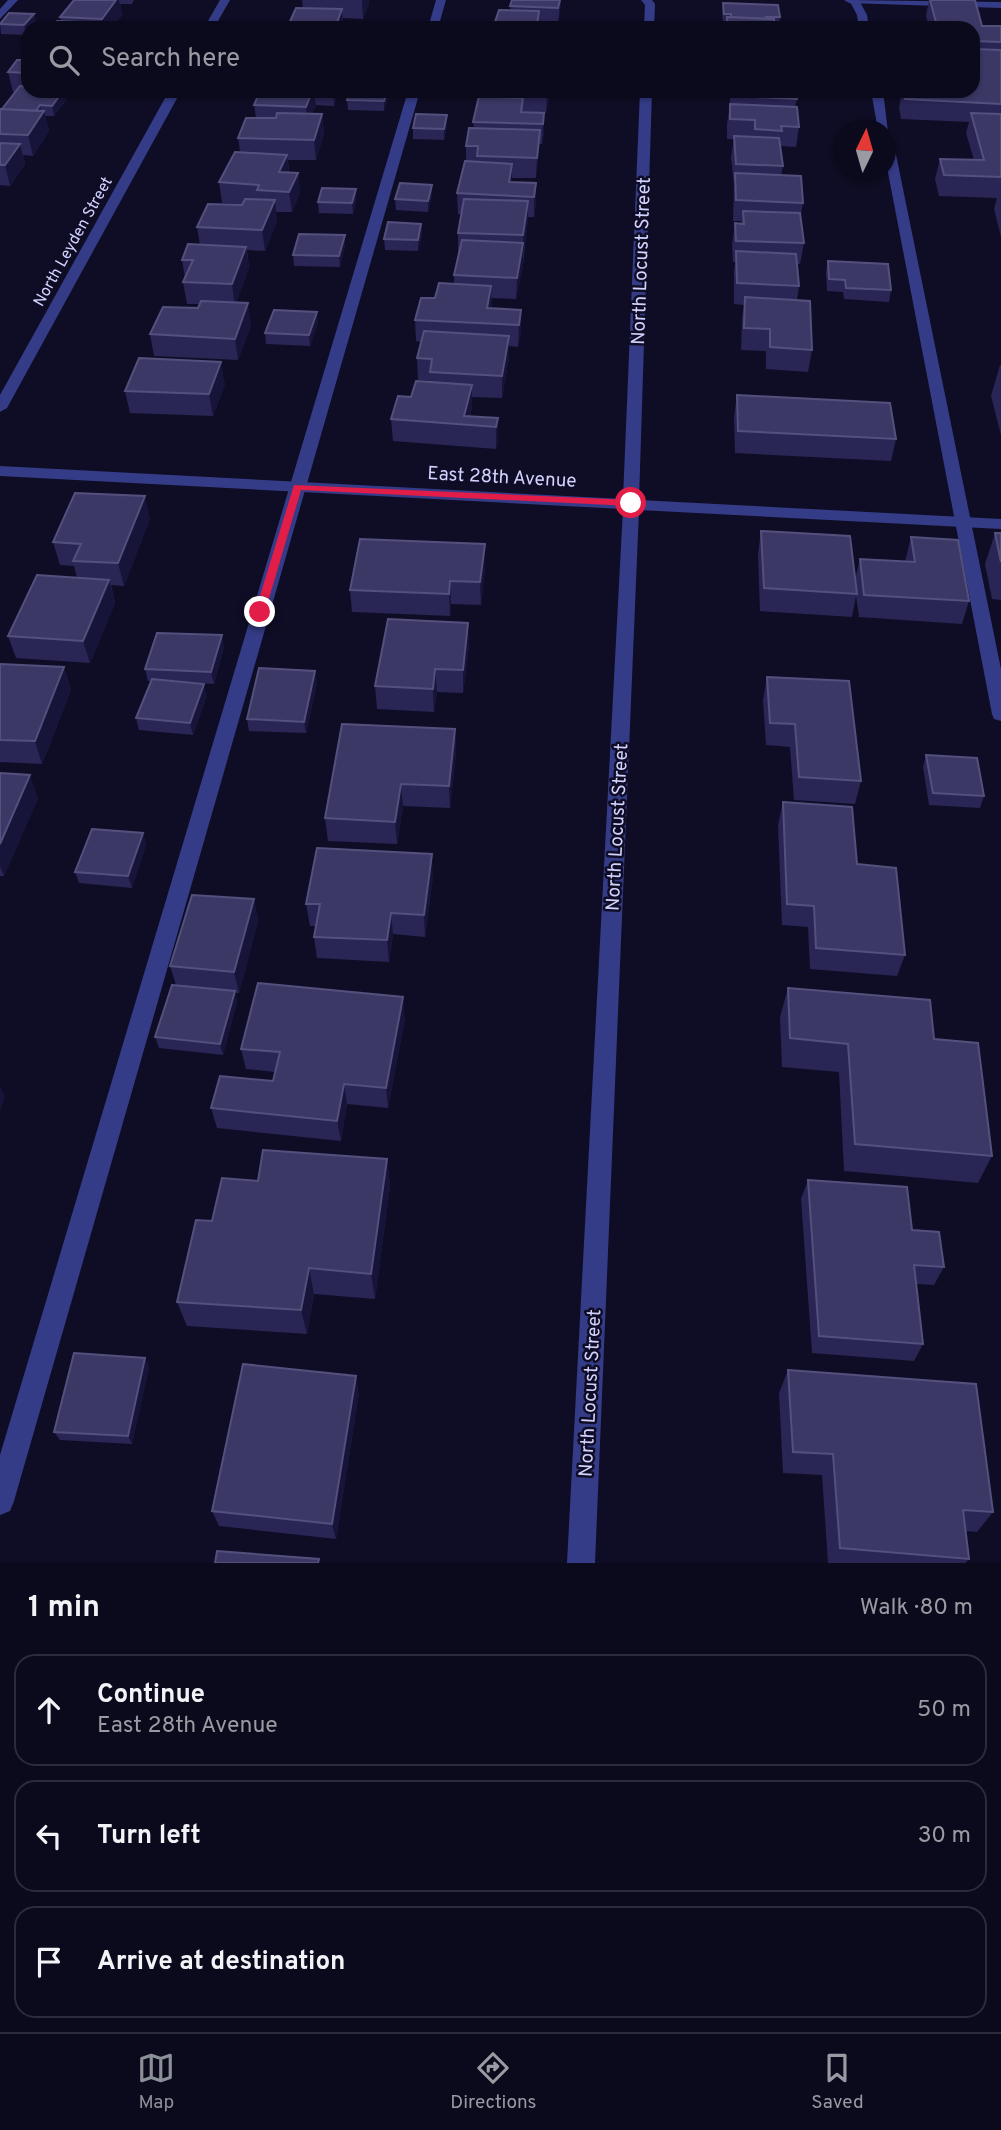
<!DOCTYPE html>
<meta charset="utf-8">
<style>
:root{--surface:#0b0a1c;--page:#191829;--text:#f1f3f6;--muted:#9a9aa3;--line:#2b2b3b;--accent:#8c9099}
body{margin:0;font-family:Overpass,sans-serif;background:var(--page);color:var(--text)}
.compass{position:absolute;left:833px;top:119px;width:63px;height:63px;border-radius:50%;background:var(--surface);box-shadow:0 2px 5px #0004;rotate:5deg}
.stop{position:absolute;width:21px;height:21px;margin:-16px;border:5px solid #e11d48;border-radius:50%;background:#fff}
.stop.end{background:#e11d48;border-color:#fff;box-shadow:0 2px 7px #0008}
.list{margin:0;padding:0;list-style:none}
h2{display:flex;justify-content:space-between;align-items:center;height:91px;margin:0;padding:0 28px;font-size:30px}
h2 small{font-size:23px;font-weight:400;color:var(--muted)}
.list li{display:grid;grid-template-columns:46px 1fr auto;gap:21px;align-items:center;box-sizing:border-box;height:112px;margin:0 14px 14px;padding:0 14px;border:2px solid var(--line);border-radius:21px}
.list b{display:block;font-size:26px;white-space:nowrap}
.list p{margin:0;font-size:23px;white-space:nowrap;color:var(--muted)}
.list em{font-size:23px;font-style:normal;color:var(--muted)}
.icon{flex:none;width:38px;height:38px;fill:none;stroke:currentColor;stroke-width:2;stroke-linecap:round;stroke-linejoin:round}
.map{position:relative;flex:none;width:1001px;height:1563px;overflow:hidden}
.search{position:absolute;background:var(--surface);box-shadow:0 2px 5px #0004;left:21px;right:21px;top:21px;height:77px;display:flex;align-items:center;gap:18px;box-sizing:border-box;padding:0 24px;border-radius:21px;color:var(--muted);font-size:26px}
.sheet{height:469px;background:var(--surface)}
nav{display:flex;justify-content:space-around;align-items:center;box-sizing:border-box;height:98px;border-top:2px solid var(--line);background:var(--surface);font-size:19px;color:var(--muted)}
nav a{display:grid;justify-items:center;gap:4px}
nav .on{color:var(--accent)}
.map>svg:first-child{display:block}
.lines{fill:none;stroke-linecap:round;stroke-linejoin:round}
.service{fill:#353c87;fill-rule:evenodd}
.minor{fill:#353c87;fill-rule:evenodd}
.tertiary{fill:#353c87;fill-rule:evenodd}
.wall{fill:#292554}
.shaded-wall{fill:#171439}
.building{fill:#3b3866;stroke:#53507e;stroke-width:2}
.route{fill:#e11d48}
.labels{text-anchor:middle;stroke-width:5;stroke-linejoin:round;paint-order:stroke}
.far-street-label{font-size:16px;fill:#d2d2ff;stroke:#0f0d25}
.street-label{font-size:19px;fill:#d2d2ff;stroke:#0f0d25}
</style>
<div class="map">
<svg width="1001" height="1563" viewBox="0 0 1001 1563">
<rect width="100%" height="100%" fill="#0f0d25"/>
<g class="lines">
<path class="service" d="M8 0H18L0 19V9Z
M436 0H446L438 28H428Z
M849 0H859L867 15 869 28H859L857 15Z
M408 91H420L14 1501 10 1511 0 1515V1455Z
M871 91H883L888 132 892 135 1001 669V721L994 719 992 714 886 162V130H878Z"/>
<path class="minor" d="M220 0H230L214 28H204Z
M641 0H652L655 4 654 28H644L645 5Z
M169 91H181L7 408 0 412V395Z
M640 91H652L639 500 1001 519V529L639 510 595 1563H567L623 509 0 476V466L623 499Z"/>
<path class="tertiary" d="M844 0 1001 2V8L849 3Z"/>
</g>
<path class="wall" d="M74 0H134L132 4H120L122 15 113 28H52L61 21 60 17Z
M302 0H369V4L363 19 343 18V28L303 8Z
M512 0H561L558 25 493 28 510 10Z
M929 0H975L982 26H1001V237L994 209 997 198 939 196 935 179 940 159 974 160 966 133 969 122 901 119 899 108 902 91H973V28H929L926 16Z
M723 3 780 17 779 27 787 28H726V24H723L722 13Z
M34 14 36 24 28 28V34L27 35 1 34 0 23Z
M28 60V91H65L67 99 54 116H45L49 131 33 156 23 155 25 164 10 186 0 185V109H2L16 92H13L8 72Z
M260 91H337V96L334 106 316 105 312 114H322L324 134 316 160H288L289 172 298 173 300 193 292 212H276L277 221 265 251 247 250 249 268 236 303 251 325 238 360 154 356 150 334 198 308 200 304H187L183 282 185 278 182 260 200 245 197 227 242 204 222 203 219 182 240 152 238 138 256 118 254 105Z
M350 91H388V98L384 111 348 110 347 100Z
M492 91H550L546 113 523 111V113H544V133L542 144H539L536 178H512V182L536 183V204L534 217H528L523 265 516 299 492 298 491 309 521 310V332L518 347 509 346V357L502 398 472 397V407L470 416 498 418V441L496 449 393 441 391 419 411 397 430 382V381L418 380 417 358 421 342 416 341 415 320 435 298 454 284V275L458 254V233L461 214H458L457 193 466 161V146L474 128 473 122 492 97Z
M730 91H796L797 99 795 107 799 127 796 147 780 146 783 166 781 175 803 203 800 220 804 243 800 264H797L799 286 797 301 812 350 808 372 766 369V351L741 350 742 319 744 305 734 304V272L735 262H733L732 245 735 223 741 224V221H733L734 185 731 157 734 139H727V124L730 104Z
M447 115V125L444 140 413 139V128Z
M432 185V196L428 212 396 210 395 199Z
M356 189V200L353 214 319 213 318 202Z
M421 224 422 235 418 251 385 250 384 239Z
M345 246 340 267 294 266 293 255Z
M828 261 891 290 889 302 844 299 843 292 827 291 826 272Z
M318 323 310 346 266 344 265 333Z
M1000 365H1001V435L991 396Z
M225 384 213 416 130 413 125 391Z
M737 395 896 439 891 461 735 453 734 417Z
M150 519 124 586 111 585 115 603 90 663 16 658 8 636 77 578 74 566 60 565 53 542Z
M761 531 855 580 860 559 905 562 911 537 969 601 962 624 859 617 856 596 852 617 760 611 758 554Z
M995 533H1001V600L992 599 985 564Z
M485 567 481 605 451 604 450 616 352 612 350 590Z
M469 646 463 693 437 692 434 712 377 709 375 686Z
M224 647 214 684 199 683 207 696 193 735 139 730 136 718 151 681H148L145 669Z
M0 664 64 667 71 690 42 764 0 762Z
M767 677 861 781 855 804 794 800 790 747 766 745 763 700Z
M317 683 306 733 249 731 247 719Z
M455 729 456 752 450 808 403 806 397 844 328 841 325 818Z
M926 755 984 796 980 808 929 805 923 767Z
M0 773 38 798 4 876H0Z
M783 802 857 864 905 955 897 976 810 969 808 927 782 925 778 825Z
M143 833 146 845 132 888 79 883 75 872Z
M433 876 425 937 393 934 389 962 317 958 314 937 316 926H310L306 904Z
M254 899 258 921 239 993H235L237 1002 223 1055 159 1048 155 1037 176 985 170 966Z
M788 988 934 1039 992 1156 978 1183 844 1171 839 1072 782 1067 780 1017Z
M405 1018 388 1108 347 1104 341 1141 217 1128 211 1108 273 1081 275 1072 246 1069 241 1049Z
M387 1159 390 1186 375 1299 314 1294 307 1334 187 1326 177 1302 212 1221 258 1181Z
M808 1180 912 1230 944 1267 934 1285 916 1284 923 1344 914 1361 812 1353 801 1199Z
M145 1358 149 1367 132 1444 60 1440 54 1432Z
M788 1370 993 1512 977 1532 966 1531 969 1559 965 1563H828L822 1475 783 1473 779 1393Z
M359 1393 336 1539 219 1526 212 1511Z"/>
<path class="shaded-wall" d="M114 0H119L122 15 113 28H104L102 19Z
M362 0H369V4L363 19Z
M560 0H561V5L558 27Z
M342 9 343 28H335Z
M34 14 36 24 33 28H28V34L27 35 24 25Z
M63 91H65L67 99 54 116 52 106Z
M312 91H314L316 105 308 127 306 107Z
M333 91H337V96L334 106Z
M387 91H388V98L384 111V101Z
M547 91H550L546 113Z
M40 105 42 114 44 111 49 131 33 156 28 135 34 114Z
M544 113V133L542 144 543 124Z
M322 114 324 134 316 160 314 140Z
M447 115V125L444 140V129Z
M540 130 539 150 536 178 537 158Z
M20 144 25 164 10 186 5 165Z
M287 155 289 175 282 192 279 172Z
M512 164V184L509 182Z
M298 173 300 193 292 212 289 192Z
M536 183V204L534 217V197Z
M432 185V196L428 212V201Z
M356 189V200L353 214 352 203Z
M275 200 277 221 265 251 262 230Z
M528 201V222L523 256V235Z
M421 224 422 235 418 251V240Z
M345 235V246L340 267 339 256Z
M523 243V265L516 299 517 278Z
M246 247 249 268 235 306 232 284Z
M491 286 492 308 488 324 487 308Z
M248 303 251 325 238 360 235 339Z
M521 310V332L518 347 519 325Z
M317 312 318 323 310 346 309 335Z
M509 336V357L502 398V376Z
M221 362 225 384 213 416 209 394Z
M472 385V407L468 425 464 416Z
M498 418V441L496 449V427Z
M145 496 150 519 124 586 118 563Z
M485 544V567L481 605 480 582Z
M109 580 115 603 90 663 83 641Z
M450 581 451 604 450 616 449 594Z
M468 623 469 646 463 693V670Z
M222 635 224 647 214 684 211 672Z
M64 667 71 690 42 764 35 741Z
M435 669 437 692 434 712 433 689Z
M315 671 317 683 306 733 304 722Z
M204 684 207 696 193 735 190 723Z
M455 729 456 752 450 808 449 786Z
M30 775 38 798 4 876 0 866V844Z
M401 784 403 806 397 844 395 822Z
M143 833 146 845 132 888 128 876Z
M432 854 433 876 425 937 424 915Z
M254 899 258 921 239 993 234 972Z
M391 913 393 934 389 962 387 940Z
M235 991 237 1002 223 1055 220 1044Z
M403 997 405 1018 388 1108 386 1088Z
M344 1084 347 1104 341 1141 337 1121Z
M0 1086 5 1096 0 1111Z
M387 1159 390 1186 375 1299 371 1274Z
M309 1268 314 1294 307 1334 301 1310Z
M145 1358 149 1367 132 1444 128 1436Z
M356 1376 359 1393 336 1539 332 1524Z"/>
<path class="building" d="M74 0H116L102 19 60 17Z
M512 0H560L558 8 510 6Z
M930 0H975L982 26H1001V42L973 41V28L937 26Z
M723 3 778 5 780 17H766L767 19 731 17V14H724Z
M296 8 342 9 335 28H287Z
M499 10 539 11 537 24 559 25V28H493Z
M9 13 34 14 24 25 0 24Z
M727 17 774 19V26L787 27V28H727Z
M57 21 99 23 95 28H52Z
M973 49 1001 50V104L905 99 903 91H973Z
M17 60H28V73L8 72Z
M20 86 28 87V91H63L52 106 40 105 36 111 2 109Z
M260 91H312L306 107 254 105Z
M350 91H387L384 101 347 100Z
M506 91H547V93Z
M732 91H796L797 99 733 96Z
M479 96 523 98 521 112 544 113 543 124 473 122Z
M730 104 797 107 799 127 781 126 782 131 755 129V120L730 119Z
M0 109 44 111 28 135 0 134Z
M277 113 322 114 314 140 238 138 246 118H276Z
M971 113 1001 114V177L944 175 940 159 984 160Z
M416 114 447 115 444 129 413 128Z
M469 128 540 130 537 158 477 156 478 146H466Z
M734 136 779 138 783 166 736 164Z
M0 143 20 144 5 165H0Z
M235 152 287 155 279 172 298 173 289 192 257 190 259 185 219 182Z
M465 161 512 164 509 182 536 183 534 197 457 193Z
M735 173 801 176 803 203 736 200Z
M400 183 432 185 428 201 395 199Z
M322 188 356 189 352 203 318 202Z
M245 199 275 200 262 230 197 227 208 204 242 205Z
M464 199 528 201 523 235 458 233Z
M743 211 800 213 804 243 736 241 735 223 744 224Z
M388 222 421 224 418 240 384 239Z
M299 234 345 235 339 256 293 255Z
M462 240 523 243 517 278 454 275Z
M188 244 246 247 232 284 183 282 193 260H182Z
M736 251 796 254 799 286 737 283Z
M828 261 888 264 891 290 846 288 845 280 829 279Z
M439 283 491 286 487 308 521 310 519 325 415 320 421 298H435Z
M745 297 810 301 812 350 770 347V329L744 328Z
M201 301 248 303 235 339 150 334 163 307 198 308Z
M274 310 317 312 309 335 265 333Z
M424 331 509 336 502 376 430 372 432 359 417 358Z
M139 358 221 362 209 394 125 391Z
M416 381 472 385 464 416 498 418 496 427 391 419 398 396 411 397Z
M737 395 890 403 896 439 738 431Z
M75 493 145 496 118 563 73 561 81 544 53 542Z
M761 531 850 536 857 594 764 588Z
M995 533H1001V562Z
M911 537 958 540 969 601 864 595 860 559 915 562Z
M360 539 485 544 480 582 450 581 449 594 350 590Z
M37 575 109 580 83 641 8 636Z
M388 619 468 623 463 670 435 669 433 689 375 686Z
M157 633 222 635 211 672 145 669Z
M0 664 64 667 35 741 0 740Z
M259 668 315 671 304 722 247 719Z
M767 677 849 681 861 781 799 777 795 724 770 723Z
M152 679 204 684 190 723 136 718Z
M342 724 455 729 449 786 401 784 395 822 325 818Z
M926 755 977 758 984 796 933 793Z
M0 773 30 775 0 844Z
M783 802 852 807 857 864 896 868 905 955 816 948 814 906 787 904Z
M92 829 143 833 128 876 75 872Z
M317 848 432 854 424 915 391 913 387 940 314 937 320 904H306Z
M192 895 254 899 234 972 170 966Z
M258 983 403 997 386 1088 344 1084 337 1121 211 1108 220 1076 273 1081 280 1052 241 1049Z
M172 985 235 991 220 1044 155 1037Z
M788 988 930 1000 934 1039 978 1043 992 1156 855 1144 848 1044 790 1038Z
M263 1150 387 1159 371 1274 309 1268 301 1310 177 1302 196 1220 212 1221 222 1178 258 1181Z
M808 1180 907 1187 912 1230 939 1232 944 1267 914 1265 923 1344 819 1336Z
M74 1353 145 1358 128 1436 54 1432Z
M243 1364 356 1376 332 1524 212 1511Z
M788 1370 976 1384 993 1512 963 1510 969 1559 840 1548 833 1454 793 1452Z
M217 1551 319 1559 318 1563H215Z"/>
<path class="route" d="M294 485 631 500 635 503 631 506 301 490 265 612 256 614 255 612Z"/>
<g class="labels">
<g class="far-street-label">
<text transform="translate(72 241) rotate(-61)" y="6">North Leyden Street</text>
</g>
<g class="street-label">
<text transform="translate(640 261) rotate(-88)" y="7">North Locust Street</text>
<text transform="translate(502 476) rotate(3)" y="7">East 28th Avenue</text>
<text transform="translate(616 827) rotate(-87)" y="7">North Locust Street</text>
<text transform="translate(589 1393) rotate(-87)" y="7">North Locust Street</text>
</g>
</g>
</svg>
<svg class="compass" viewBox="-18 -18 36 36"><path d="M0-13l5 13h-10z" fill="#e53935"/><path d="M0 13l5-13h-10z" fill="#9a9aa3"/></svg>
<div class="stop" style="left:631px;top:503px"></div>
<div class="stop end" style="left:260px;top:612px"></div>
<div class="search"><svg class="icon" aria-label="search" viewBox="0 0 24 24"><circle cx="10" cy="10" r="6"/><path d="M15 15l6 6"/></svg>Search here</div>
</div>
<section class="sheet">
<h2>1 min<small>Walk · 80 m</small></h2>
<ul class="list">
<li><svg class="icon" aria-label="ahead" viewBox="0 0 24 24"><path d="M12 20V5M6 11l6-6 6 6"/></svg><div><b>Continue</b><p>East 28th Avenue</p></div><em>50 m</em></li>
<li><svg class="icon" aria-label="left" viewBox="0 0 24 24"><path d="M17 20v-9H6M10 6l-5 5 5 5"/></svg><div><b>Turn left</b></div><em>30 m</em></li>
<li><svg class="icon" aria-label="arrive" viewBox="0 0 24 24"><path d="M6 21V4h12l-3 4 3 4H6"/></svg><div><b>Arrive at destination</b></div></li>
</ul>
</section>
<nav>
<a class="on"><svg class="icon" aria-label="map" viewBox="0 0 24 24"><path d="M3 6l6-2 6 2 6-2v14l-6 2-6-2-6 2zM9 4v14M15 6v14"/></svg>Map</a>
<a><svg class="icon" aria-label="directions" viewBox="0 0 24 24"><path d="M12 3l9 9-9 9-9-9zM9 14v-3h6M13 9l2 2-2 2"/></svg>Directions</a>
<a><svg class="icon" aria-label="saved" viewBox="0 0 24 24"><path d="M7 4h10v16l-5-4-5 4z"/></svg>Saved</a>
</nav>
